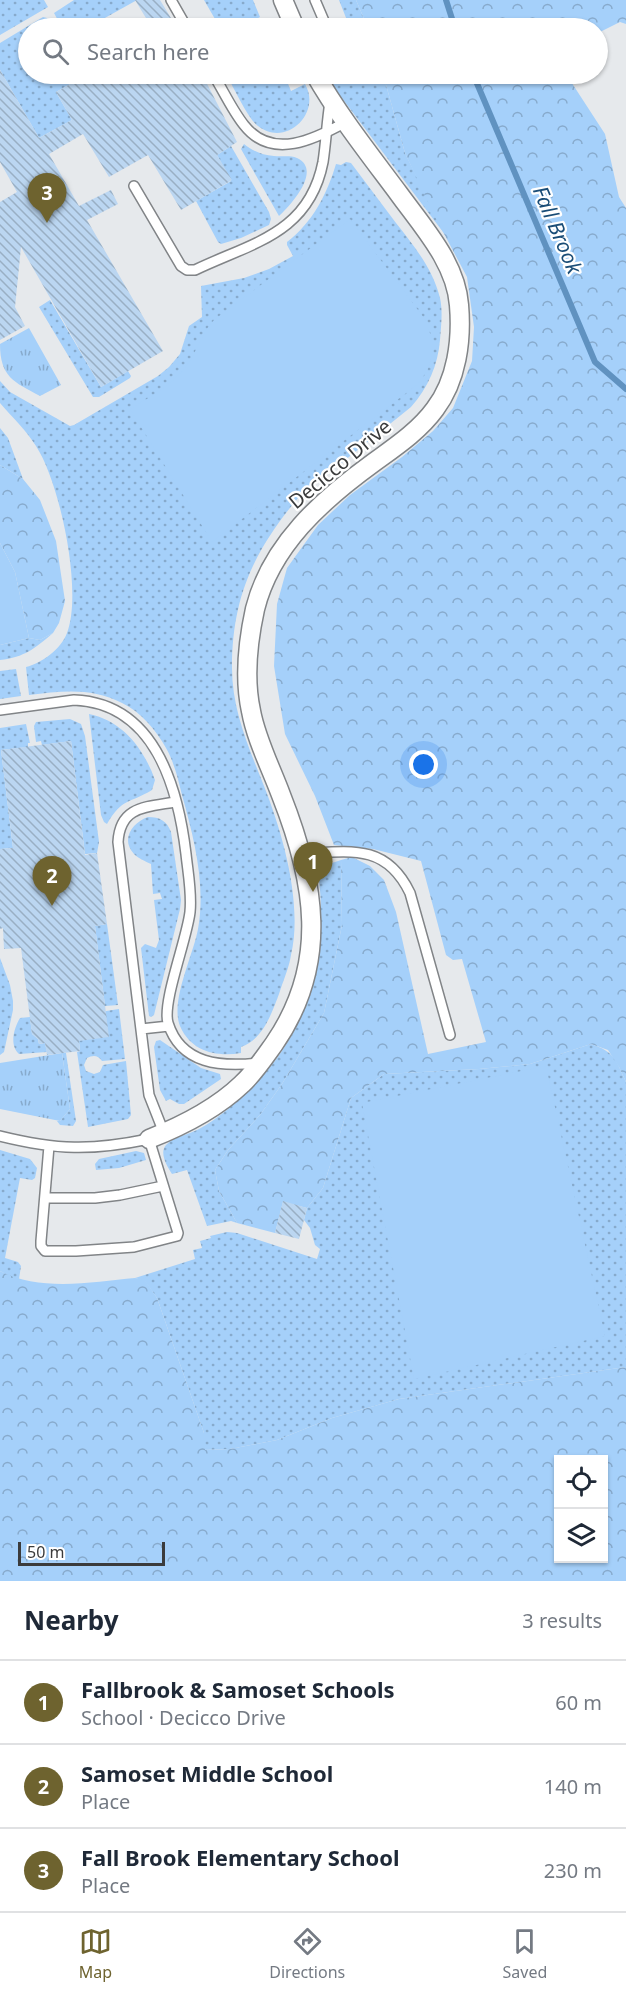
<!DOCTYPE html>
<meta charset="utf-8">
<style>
:root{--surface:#fff;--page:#f6f6f7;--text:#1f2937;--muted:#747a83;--line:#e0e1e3;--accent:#6e632f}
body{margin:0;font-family:"Noto Sans",sans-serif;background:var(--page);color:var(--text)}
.controls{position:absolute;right:18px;bottom:18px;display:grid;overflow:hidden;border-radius:0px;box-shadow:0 2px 4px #0004}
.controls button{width:54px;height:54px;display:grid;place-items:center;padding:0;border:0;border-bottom:2px solid var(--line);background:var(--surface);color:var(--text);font:30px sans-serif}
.scale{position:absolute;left:18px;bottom:15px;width:147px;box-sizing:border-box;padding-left:6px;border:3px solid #3a3b3c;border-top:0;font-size:16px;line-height:21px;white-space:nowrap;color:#3a3b3c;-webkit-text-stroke:4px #fff;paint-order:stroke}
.you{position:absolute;left:424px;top:765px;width:21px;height:21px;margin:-15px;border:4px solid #fff;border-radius:50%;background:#1a73e8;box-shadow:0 0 0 9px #1a73e833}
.badge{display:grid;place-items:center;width:39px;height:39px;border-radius:50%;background:var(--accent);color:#fff;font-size:20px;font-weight:700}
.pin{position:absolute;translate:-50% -50px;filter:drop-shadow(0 2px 3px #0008)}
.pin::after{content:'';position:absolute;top:32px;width:21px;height:18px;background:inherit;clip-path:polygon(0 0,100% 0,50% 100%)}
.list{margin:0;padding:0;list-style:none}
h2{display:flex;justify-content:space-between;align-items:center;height:78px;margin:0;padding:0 24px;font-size:26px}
h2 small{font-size:20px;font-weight:400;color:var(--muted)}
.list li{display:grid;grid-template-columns:39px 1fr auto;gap:18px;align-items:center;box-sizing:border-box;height:84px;padding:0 24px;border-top:2px solid var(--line)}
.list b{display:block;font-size:22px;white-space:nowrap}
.list p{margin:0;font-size:20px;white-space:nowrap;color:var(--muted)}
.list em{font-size:20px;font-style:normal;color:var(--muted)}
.icon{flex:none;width:33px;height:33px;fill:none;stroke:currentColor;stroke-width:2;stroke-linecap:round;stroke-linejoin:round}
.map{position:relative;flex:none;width:626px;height:1581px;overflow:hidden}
.search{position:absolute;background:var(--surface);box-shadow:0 2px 4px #0004;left:18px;right:18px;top:18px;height:66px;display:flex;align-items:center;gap:15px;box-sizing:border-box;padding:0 21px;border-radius:33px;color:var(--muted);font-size:22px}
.sheet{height:330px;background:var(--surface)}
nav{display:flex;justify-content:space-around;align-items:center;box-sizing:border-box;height:84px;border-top:2px solid var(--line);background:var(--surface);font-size:16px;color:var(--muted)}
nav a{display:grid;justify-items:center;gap:3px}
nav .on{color:var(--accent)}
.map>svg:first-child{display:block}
.grass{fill:url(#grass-dots)}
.forest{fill:url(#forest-crowns);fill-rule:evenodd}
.park{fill:url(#park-tufts)}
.pitch{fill:#a5d0fa}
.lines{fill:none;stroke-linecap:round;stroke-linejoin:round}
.stream{stroke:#6092c0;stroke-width:6}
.building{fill:url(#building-back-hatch)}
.lane-casing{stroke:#818487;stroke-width:12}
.street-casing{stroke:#818487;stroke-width:21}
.lane{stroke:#fff;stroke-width:9}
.street{stroke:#fff;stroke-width:18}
.labels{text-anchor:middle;stroke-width:4.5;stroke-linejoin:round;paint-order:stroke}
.street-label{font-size:20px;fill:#3a3b3c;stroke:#fff}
.water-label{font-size:21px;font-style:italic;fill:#1a4d77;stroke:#fff}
</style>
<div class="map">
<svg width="626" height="1581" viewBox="0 0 626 1581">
<defs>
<pattern id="grass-dots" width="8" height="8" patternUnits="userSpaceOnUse" patternTransform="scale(1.5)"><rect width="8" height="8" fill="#a5d0fa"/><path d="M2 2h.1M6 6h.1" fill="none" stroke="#87aacc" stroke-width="1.8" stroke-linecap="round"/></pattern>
<pattern id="forest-crowns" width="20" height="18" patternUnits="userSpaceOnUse" patternTransform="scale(1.5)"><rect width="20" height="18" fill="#a5d0fa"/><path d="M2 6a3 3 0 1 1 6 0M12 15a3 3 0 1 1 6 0" fill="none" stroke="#87aacc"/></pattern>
<pattern id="park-tufts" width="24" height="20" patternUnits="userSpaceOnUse" patternTransform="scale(1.5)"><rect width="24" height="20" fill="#a5d0fa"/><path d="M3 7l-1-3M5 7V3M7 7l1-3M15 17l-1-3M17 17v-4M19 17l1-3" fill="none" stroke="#87aacc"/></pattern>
<pattern id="building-back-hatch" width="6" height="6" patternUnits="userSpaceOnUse" patternTransform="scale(1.5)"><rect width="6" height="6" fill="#bbd6f1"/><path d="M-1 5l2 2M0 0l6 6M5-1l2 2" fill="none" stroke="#99afc4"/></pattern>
</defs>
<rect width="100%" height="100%" fill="#e6e9ec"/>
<path class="grass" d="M0 0H44L48 7 0 35Z
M74 0H137L87 28H62L54 13Z
M204 0H253L260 17 240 28H215V19Z
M339 0H356L368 28H350Z
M43 17 47 18 53 28H28V74H88L56 92 72 120 39 138 0 70V43Z
M226 74H284L291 91 305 84C322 113 286 148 258 126 248 119 233 86 226 74Z
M333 74H383L405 153 446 236 329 81V75Z
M244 144C253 151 262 155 274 156 282 157 290 155 297 158 323 170 290 206 279 216L241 149Z
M231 146 269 212 271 219 269 225 241 238 221 244 218 242 196 201 231 181 217 155Z
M346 162 351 163C366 183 381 203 396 223 414 246 433 269 440 298 443 312 441 326 440 340 438 365 428 388 411 407L298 498C253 552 232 598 232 668 232 710 249 748 264 786 283 834 303 904 291 955 289 968 283 981 279 994 271 1015 263 1039 241 1047V1053C217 1057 191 1052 180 1026 170 1001 193 956 198 929 206 885 194 838 182 795 178 779 174 762 166 748 156 730 141 712 122 703 91 687 62 691 29 695L26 667C42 663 61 649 67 633 83 591 60 483 36 446 26 430 12 417 0 403V381L10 392 70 426 74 425 158 376 169 367 180 354 189 326 202 317 201 286 244 278 269 269 293 256 287 245V242C313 222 327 194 336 164L341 165Z
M50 300 101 387 128 371 131 376 130 378 99 397H93L39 307Z
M0 428 8 438 23 479 0 465Z
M53 633C34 649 25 657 0 660V645L29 638 40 640Z
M16 669 21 696 0 699V671Z
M89 714C123 721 144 749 155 780L152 790C129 804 123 797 107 824L104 822 101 815Z
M70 719 81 724 85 736 99 842 97 853 85 854 71 741 42 745 41 741 36 742 34 726 36 722Z
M26 724 30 743H28V747L1 750 13 848 0 849V728Z
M148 817C160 817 167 821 171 832L181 900 180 909 154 1015 151 1017 149 1016 141 948 145 944 156 948 159 940 154 900 162 899 160 893 153 894 151 864C145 861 139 859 134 854 120 839 133 822 148 817Z
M341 860 342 925 324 1013 282 1084 260 1115 228 1150 215 1170 219 1191 237 1223 231 1221 207 1226 187 1170 172 1174C167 1166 159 1153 166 1145 173 1137 190 1134 199 1129 219 1118 237 1102 253 1086 312 1027 329 952 318 872L323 866Z
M107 924 118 1005 105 1006 95 926Z
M0 958 10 985 13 1001V1010L4 1052 0 1055Z
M119 1009 125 1059 102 1061C98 1055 93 1055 87 1058L84 1065 86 1071 94 1074 100 1072 103 1065 126 1061 131 1115 128 1119 88 1127 77 1052 80 1051 79 1041 106 1011Z
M30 1017 32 1034 38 1039 39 1044 45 1043 47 1052 19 1054C9 1045 14 1028 20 1018Z
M160 1040 201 1068 220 1074 221 1079 184 1104H179L170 1099 166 1101 160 1090 154 1047 156 1041Z
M591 1044C615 1052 616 1060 626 1082V1367L399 1399 332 1418 277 1440 230 1449 204 1450V1433L157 1298 145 1281 135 1278 195 1259 193 1250 202 1248 200 1241 211 1238 210 1236 227 1232 237 1233 317 1259 320 1249 315 1245 310 1228 304 1220 307 1208 323 1188 351 1098 384 1074 479 1069 530 1064Z
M62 1053H66L76 1121 73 1126 60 1125 57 1121H60L70 1109Z
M0 1150 30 1159 37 1168 35 1178 32 1180 20 1178 5 1258 18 1262 21 1266 19 1279 13 1278 0 1271Z
M136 1151 144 1153 146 1160 119 1168 96 1170 95 1164 99 1159Z"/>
<path class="forest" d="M356 0H626V24L620 22 598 33V28H368Z
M383 74H566L605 134 619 197 626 208V1082L619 1067 608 1050 591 1044 530 1064 479 1069 384 1074 351 1098 323 1188 307 1208 283 1202 275 1233 237 1223 219 1191 215 1170 228 1150 260 1115 282 1084 324 1013 342 925 341 860 352 857 370 866 384 880 396 912 428 1054 486 1042 462 959 453 960 446 955 421 861 373 849 334 845 315 796 285 734 274 666 277 604 287 568 318 525 350 495 402 457 433 431 453 408 472 361 474 327 467 277 433 213 405 153Z
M0 465 23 479 40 500 56 541 65 601 59 623 53 633 40 640 29 638 15 572 0 543Z
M0 1271C41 1292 92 1282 135 1278L145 1280 157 1298 204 1433 205 1450 230 1449 277 1440 332 1418 399 1399 626 1367V1581H0ZM558 1460H604V1558H558Z"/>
<path class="park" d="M29 328 61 385 40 396C14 382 0 377 0 344Z
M62 1053 70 1109 60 1121 0 1109V1063Z"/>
<path class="pitch" d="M350 219 427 322 433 345 431 359 427 371 418 384 212 542 130 409C154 394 176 384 191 359 199 345 203 331 215 319Z
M0 543 15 572 29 638 0 645Z
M546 1066 605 1336 414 1379 362 1103Z"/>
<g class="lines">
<path class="stream" d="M446 0 455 28
M473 74 595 362 626 389"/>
</g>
<path class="building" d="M135 0H160L177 28H152Z
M0 70 39 138 72 120 56 92 88 74H202L237 142 217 155 232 180 181 210 148 155 109 177 83 134 49 154 79 206 111 190 118 204 87 220 163 351 101 387 21 247 15 307 25 326 0 340V202L17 192 0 162Z
M71 741 85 855 97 853 107 924 95 926 109 1037 79 1041 80 1051 47 1055 45 1043 39 1044 38 1039 32 1034 21 948 4 949 3 928 0 929V849L13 848 1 750Z
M283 1201 307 1208 299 1239 275 1233Z"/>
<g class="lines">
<g class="lane-casing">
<path id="lane" d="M171 0 187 28
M315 0 327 28
M213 74C223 90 232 110 244 125 272 161 315 139 346 122
M134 186 181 266 187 270H195C251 243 309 234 323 162 326 142 327 121 330 102
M0 710 74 700C155 703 178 787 186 854 188 873 192 893 190 912 187 939 162 1002 168 1023 181 1065 222 1067 258 1063
M302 854C349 851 386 843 410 893L450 1035
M141 1029 169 1026
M164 1133 149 1095 118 842C120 806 146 807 175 802
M0 1136C57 1150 91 1151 149 1139L178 1233 177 1236 134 1247 76 1251H45L41 1246V1241L49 1146
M45 1198H95L120 1195 163 1186"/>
</g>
<g class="street-casing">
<path id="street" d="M283 0 295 28
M149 1139C182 1126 216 1109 242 1084 254 1073 264 1058 274 1044 330 963 315 881 281 795 271 768 256 739 251 711 244 679 248 641 255 609 271 545 322 500 373 463 395 447 419 431 435 409 457 380 462 340 459 305 456 263 423 227 399 194 370 155 339 116 315 74"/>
</g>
<use href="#lane" class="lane"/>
<use href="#street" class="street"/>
</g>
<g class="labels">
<g class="street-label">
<text transform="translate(340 464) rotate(-40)" y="7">Decicco Drive</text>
</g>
<g class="water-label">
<text transform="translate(557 230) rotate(67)" y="7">Fall Brook</text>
</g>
</g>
</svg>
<div class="controls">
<button><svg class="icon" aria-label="locate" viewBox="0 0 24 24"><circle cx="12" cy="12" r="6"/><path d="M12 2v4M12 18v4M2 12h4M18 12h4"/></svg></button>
<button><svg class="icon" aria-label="layers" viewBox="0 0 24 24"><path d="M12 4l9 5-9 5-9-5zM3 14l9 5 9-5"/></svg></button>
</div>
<div class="scale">50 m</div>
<div class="you"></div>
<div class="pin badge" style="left:313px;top:892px">1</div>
<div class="pin badge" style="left:52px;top:906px">2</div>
<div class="pin badge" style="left:47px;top:223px">3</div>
<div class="search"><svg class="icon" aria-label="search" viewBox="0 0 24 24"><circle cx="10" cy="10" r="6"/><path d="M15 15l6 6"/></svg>Search here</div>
</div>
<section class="sheet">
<h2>Nearby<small>3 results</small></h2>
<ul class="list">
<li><span class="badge">1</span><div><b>Fallbrook &amp; Samoset Schools</b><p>School · Decicco Drive</p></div><em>60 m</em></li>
<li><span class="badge">2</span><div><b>Samoset Middle School</b><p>Place</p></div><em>140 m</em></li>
<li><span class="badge">3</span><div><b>Fall Brook Elementary School</b><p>Place</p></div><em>230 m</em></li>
</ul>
</section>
<nav>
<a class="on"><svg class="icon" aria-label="map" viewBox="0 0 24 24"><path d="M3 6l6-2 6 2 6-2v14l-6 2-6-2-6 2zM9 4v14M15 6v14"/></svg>Map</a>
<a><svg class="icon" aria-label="directions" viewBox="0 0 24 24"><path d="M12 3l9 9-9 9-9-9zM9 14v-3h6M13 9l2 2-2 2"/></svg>Directions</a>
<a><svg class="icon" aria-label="saved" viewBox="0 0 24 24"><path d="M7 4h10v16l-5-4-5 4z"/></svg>Saved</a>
</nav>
